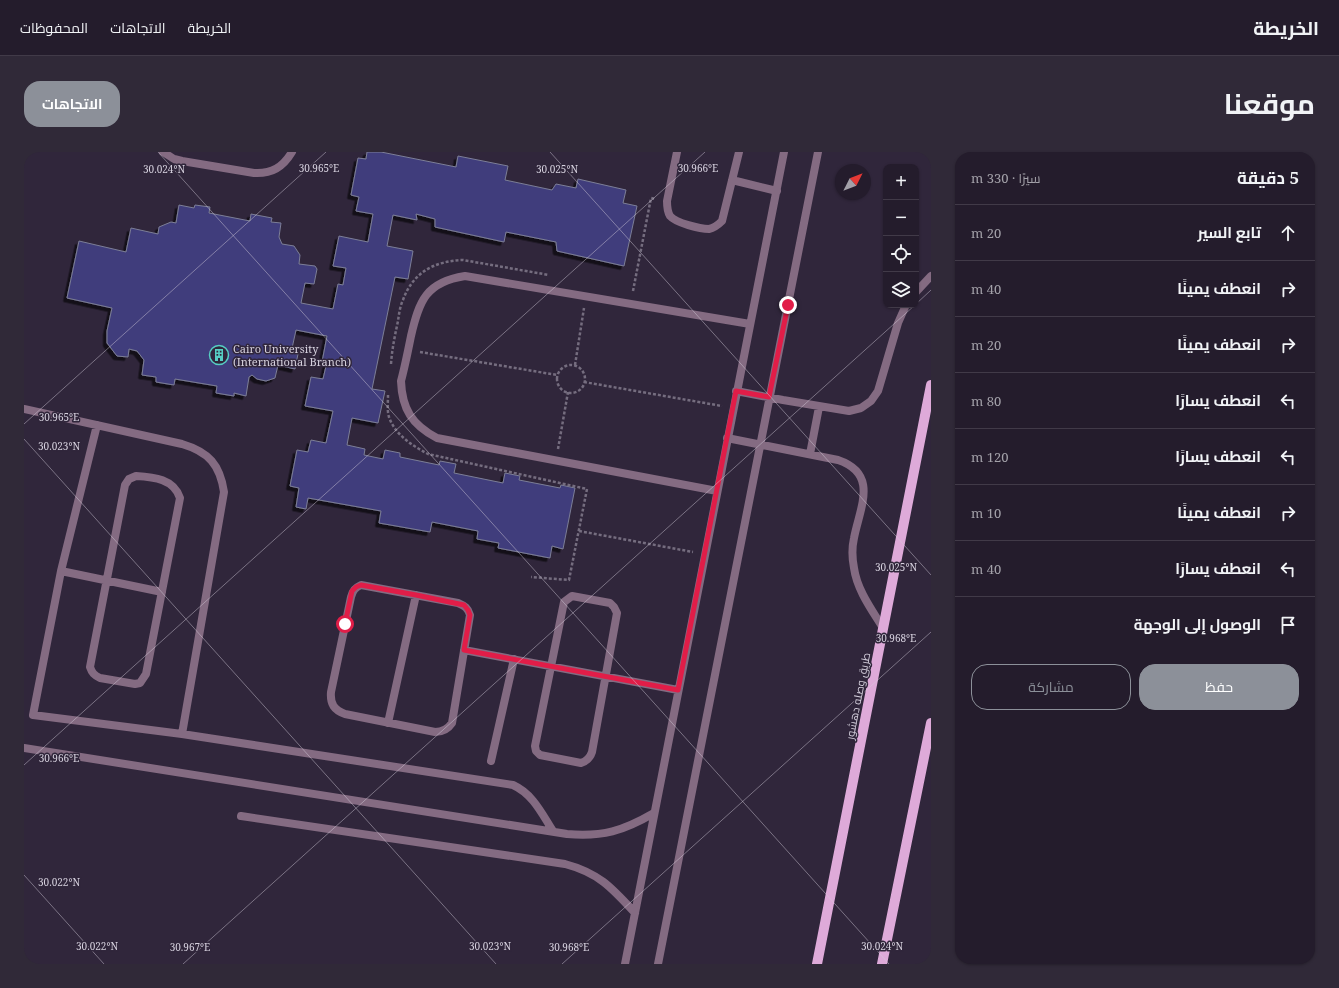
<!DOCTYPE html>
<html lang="ar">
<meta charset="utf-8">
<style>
:root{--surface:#241c2c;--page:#302938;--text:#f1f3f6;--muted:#a3a1a9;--line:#413a48;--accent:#8c9099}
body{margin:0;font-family:"Noto Serif",Cairo,serif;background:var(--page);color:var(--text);direction:rtl}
.controls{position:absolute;right:12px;top:12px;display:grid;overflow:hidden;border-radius:8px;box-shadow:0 1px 3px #0004}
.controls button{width:36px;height:36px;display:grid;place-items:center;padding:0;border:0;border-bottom:1px solid var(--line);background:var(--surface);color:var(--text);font:20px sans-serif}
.compass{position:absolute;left:811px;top:12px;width:36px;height:36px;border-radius:50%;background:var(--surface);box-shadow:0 1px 3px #0004;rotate:48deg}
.stop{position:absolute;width:12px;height:12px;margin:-9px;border:3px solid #e11d48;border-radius:50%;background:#fff}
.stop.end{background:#e11d48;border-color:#fff;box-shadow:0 1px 4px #0008}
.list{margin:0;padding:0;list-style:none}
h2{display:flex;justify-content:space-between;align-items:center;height:52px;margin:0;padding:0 16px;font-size:17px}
h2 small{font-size:13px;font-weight:400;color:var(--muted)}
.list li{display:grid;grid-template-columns:26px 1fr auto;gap:12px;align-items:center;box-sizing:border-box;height:56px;padding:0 16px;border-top:1px solid var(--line)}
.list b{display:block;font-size:15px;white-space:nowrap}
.list em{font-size:13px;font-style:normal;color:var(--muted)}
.actions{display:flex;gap:8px;padding:12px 16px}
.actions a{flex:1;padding:9px 0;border:1px solid var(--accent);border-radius:16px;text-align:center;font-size:14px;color:var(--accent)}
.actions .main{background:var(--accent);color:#fff}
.icon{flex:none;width:22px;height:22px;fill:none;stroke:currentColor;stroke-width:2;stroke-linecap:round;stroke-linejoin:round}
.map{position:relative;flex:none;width:907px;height:812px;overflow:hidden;direction:ltr;border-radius:16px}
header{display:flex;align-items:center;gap:24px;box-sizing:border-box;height:56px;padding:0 20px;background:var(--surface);border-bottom:1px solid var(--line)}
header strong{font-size:19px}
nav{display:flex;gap:22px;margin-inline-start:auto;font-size:14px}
.intro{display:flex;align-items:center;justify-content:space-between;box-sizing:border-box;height:96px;padding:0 24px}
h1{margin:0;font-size:28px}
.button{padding:10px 18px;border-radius:16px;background:var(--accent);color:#fff;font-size:14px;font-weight:700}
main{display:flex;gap:24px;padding:0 24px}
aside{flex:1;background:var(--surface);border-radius:16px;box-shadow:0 1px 3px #0004}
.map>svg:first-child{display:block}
.building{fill:#403e7c;stroke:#7c7e97;filter:url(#shadow)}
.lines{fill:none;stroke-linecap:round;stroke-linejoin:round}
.path{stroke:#756d7f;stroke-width:2.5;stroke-dasharray:3 2;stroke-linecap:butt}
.service{stroke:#846b82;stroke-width:8}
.primary{stroke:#deaad9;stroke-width:10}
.route{stroke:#e11d48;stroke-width:5}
.ticks{fill:none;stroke:#d6d1de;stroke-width:1;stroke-opacity:0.45}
.labels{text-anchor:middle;stroke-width:3;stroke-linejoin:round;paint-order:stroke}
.poi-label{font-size:11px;fill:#d6d1de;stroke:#30263b;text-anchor:start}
.street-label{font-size:11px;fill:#d6d1de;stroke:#30263b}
.ticks-label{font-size:10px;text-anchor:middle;fill:#d6d1de;stroke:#30263b;stroke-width:3;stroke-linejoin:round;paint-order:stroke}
</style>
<header>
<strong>الخريطة</strong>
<nav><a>الخريطة</a><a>الاتجاهات</a><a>المحفوظات</a></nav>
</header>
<div class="intro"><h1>موقعنا</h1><a class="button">الاتجاهات</a></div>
<main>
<aside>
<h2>5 دقيقة<small>سيرًا · 330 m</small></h2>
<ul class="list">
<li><svg class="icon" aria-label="ahead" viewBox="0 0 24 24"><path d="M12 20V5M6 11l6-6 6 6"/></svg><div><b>تابع السير</b></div><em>20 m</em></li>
<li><svg class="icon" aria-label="right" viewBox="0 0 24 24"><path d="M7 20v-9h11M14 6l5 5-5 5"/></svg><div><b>انعطف يمينًا</b></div><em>40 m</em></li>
<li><svg class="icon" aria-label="right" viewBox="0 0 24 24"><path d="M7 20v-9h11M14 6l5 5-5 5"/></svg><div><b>انعطف يمينًا</b></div><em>20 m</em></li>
<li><svg class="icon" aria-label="left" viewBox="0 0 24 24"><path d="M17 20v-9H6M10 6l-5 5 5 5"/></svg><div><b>انعطف يسارًا</b></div><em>80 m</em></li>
<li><svg class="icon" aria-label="left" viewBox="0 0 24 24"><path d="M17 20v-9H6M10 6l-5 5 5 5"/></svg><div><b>انعطف يسارًا</b></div><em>120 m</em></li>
<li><svg class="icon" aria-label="right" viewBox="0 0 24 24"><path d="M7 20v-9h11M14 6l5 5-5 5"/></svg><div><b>انعطف يمينًا</b></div><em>10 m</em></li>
<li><svg class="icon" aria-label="left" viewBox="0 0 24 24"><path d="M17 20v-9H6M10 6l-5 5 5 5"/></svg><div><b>انعطف يسارًا</b></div><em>40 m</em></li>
<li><svg class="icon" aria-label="arrive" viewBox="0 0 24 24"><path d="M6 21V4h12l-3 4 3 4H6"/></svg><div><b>الوصول إلى الوجهة</b></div></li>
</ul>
<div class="actions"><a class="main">حفظ</a><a>مشاركة</a></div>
</aside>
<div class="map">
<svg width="907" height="812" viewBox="0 0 907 812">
<defs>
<filter id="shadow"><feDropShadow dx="-3.5" dy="3.5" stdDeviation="0" flood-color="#0009"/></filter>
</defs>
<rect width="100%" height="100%" fill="#30263b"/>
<path class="building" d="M343 0H357L432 15 434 4 484 14 481 28 528 38 532 32 552 36 554 27 602 38 599 51 613 54 600 114 533 99 532 90 482 80 480 90 411 75V67L392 62 393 68 369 63 363 94 389 99 384 127 371 125 348 237 361 239 354 271 328 266 323 293 341 297 340 303 359 307 361 298 376 301V305L415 313 416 309 432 312 430 321 479 331 481 321 496 324 495 328 536 336 537 333 551 336 539 397 528 394 526 406 474 396 475 391 453 387 454 379 408 370 406 380 355 371 357 359 284 346 282 357 272 355 275 336 266 334 273 298 284 300 287 288 302 291 309 259 281 254 287 225 299 227 303 210H298L303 184 272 178 267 201 274 202 271 217 254 213 251 226 242 229 233 227 228 223 225 225 222 244 210 241V244L192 241 193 234 151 227 150 233 132 230V225L118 223 120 208 113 199 105 197 104 205 93 204 83 191V179L88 156 43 146 55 89 102 100 107 76 134 82 135 75 147 70 152 71 155 53 170 56 171 53 186 55 185 61 226 69 227 62 248 66 247 70 257 71 255 85 258 92 270 94 276 103 275 112 291 114 293 117 290 132 281 131 277 151 309 157 314 132 319 133 322 116 309 114 315 84 344 90 349 62 332 59 335 45 327 43 334 6 342 7Z"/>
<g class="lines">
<path class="path" d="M609 139 627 46 631 47
M396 200 533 223
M367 212C368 197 371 183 374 169 375 162 376 154 379 148 389 120 411 109 439 108L525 123
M551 213 560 156
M533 227a14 14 0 1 1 28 0a14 14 0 1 1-28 0Z
M560 230 698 254
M364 243C364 250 363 259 365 265 371 283 389 294 404 302L563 337 545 428 507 425
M534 297 544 240
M555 379 669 400"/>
<path class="service" d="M139 0 150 7 158 9 230 21C248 22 259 15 268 0
M653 0 643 49C643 54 643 59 646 64 652 71 676 77 685 77 690 76 694 73 698 69L715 0
M708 28 753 39
M892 140 907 124
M712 239 759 248 825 259 837 256 847 249 854 239 874 171 882 153
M0 257 158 292C185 300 196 313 200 340L158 582
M73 273 37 419 9 563 158 582 489 633C509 642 518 662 529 679
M703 286 814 308C855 322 836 355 830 386 828 395 828 406 830 416 833 438 848 458 859 476
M786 302 795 255
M112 324C130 325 150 327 156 346L122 522 116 531 111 532 76 526C70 523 68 521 66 515L101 333 105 327Z
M693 339 413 286C388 273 378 257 377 229 381 214 384 199 387 184 395 149 402 130 441 124L726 172
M37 419 138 440
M337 433 434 451C441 454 444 456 446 463L428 571C424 577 419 580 411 580L321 562C310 558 306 552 307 540L327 445C329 438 331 436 337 433Z
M548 444 586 451 590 455 593 461 568 600C566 606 563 609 557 611L516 603 512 599 511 594 540 450Z
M440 498 654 538
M364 571 392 443
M0 596 543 682C579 685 599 679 630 661
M467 609 490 507
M217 664 541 712C575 721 588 736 611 761
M601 812 760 0
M634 812 794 0"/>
<path class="primary" d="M793 812 907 233
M858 812 907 571"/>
</g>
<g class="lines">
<path class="route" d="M321 472 328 439 332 435 337 433 392 443 440 453 444 458 446 463 440 498 654 538 712 239 745 245 764 153"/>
</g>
<path class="ticks" d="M134 0 865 812M526 0 907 423M892 152 907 138M0 272 302 0M0 287 472 812M0 613 681 0M0 723 80 812M159 812 891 153M538 812 907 480"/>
<defs>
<g id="building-ring" transform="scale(1)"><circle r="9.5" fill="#30263b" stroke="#56cec3" stroke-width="1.5"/><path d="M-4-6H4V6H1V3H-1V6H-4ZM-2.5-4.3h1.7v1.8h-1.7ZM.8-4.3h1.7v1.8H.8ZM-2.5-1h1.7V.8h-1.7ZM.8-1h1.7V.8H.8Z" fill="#56cec3"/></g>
</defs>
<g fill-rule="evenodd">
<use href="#building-ring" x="195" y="203"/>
</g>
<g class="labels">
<g class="poi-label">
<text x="209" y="201">Cairo University<tspan x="209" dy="13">(International Branch)</tspan></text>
</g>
<g class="street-label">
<text transform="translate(834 544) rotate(-79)" y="4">طريق وصله دهشور</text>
</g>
</g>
<g class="ticks-label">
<text x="295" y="20">30.965°E</text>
<text x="674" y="20">30.966°E</text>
<text x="140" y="21">30.024°N</text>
<text x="533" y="21">30.025°N</text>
<text x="35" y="269">30.965°E</text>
<text x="35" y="298">30.023°N</text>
<text x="872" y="419">30.025°N</text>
<text x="872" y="490">30.968°E</text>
<text x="35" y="610">30.966°E</text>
<text x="35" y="734">30.022°N</text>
<text x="73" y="798">30.022°N</text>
<text x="466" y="798">30.023°N</text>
<text x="858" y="798">30.024°N</text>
<text x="166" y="799">30.967°E</text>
<text x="545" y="799">30.968°E</text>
</g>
</svg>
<div class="controls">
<button>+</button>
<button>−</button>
<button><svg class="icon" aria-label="locate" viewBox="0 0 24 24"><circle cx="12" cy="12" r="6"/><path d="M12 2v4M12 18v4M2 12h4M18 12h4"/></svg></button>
<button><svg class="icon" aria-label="layers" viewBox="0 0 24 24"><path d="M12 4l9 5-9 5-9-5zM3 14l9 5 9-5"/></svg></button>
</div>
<svg class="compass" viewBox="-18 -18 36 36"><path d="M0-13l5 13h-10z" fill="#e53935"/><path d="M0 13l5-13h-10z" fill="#a3a1a9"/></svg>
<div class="stop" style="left:321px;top:472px"></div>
<div class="stop end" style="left:764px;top:153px"></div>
</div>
</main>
